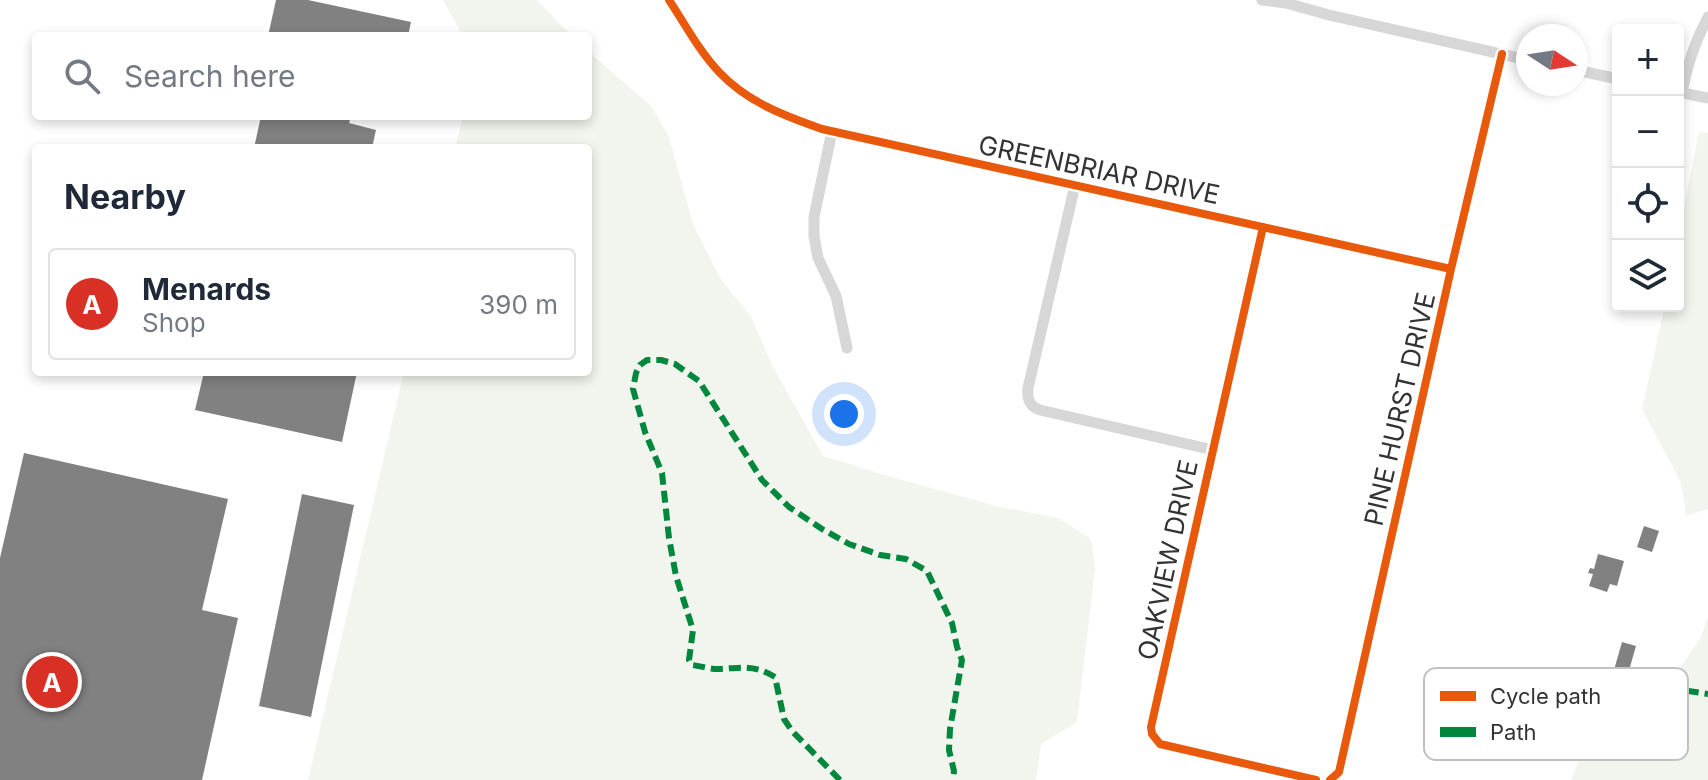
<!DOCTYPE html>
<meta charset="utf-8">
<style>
:root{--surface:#fff;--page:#f2f2f3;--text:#1f2937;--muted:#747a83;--line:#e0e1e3;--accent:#d93025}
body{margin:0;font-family:Inter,sans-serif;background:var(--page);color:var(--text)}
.controls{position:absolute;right:24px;top:24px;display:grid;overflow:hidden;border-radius:8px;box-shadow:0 4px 12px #0003}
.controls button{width:72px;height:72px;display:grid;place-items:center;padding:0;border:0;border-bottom:2px solid var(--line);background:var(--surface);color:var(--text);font:40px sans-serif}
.compass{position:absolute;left:1516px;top:24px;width:72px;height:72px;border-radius:50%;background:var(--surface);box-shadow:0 4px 12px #0003;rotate:102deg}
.you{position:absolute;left:844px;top:414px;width:28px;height:28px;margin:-20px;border:6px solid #fff;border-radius:50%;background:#1a73e8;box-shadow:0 0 0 12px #1a73e833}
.badge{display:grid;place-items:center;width:52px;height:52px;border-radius:50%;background:var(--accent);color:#fff;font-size:26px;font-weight:700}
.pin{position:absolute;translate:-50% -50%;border:4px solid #fff;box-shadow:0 2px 8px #0006}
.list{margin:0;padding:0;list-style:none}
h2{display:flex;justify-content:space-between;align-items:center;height:104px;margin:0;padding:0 32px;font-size:34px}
h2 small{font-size:26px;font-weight:400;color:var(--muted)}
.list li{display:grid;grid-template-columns:52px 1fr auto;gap:24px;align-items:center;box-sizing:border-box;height:112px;margin:0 16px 16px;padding:0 16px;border:2px solid var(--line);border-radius:8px}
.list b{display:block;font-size:30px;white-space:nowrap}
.list p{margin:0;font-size:26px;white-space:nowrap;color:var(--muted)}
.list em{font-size:26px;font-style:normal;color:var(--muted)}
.icon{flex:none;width:44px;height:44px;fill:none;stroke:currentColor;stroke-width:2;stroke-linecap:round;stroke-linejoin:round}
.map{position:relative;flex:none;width:1708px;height:780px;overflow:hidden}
.search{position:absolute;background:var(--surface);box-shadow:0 4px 12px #0003;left:32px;top:32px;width:560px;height:88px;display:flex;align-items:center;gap:20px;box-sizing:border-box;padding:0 28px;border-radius:8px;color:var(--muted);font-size:30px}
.panel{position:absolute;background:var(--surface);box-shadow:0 4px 12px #0003;left:32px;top:144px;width:560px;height:232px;border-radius:8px}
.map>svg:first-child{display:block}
.green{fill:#f1f5ed}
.building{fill:#818181}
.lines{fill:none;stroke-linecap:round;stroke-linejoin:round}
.minor{stroke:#d7d7d7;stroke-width:11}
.quiet{stroke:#00873e;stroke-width:6;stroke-dasharray:12 6;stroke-linecap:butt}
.cycleway-casing{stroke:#fff;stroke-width:13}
.cycleway{stroke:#e8590c;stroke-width:8}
.labels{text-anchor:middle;stroke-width:8;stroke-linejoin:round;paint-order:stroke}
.street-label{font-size:26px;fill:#333;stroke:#fff}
.key{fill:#fff;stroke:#c2c2c2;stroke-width:2}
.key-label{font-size:22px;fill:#333}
</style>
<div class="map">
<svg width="1708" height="780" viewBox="0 0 1708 780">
<rect width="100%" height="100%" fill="#fff"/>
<path class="green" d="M443 0H537L572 36H463Z
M588 51 652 107 669 137 693 224 720 278 751 317 773 367 823 456 888 476 996 506 1058 518 1091 539 1095 569 1077 722 1041 744 1036 780H308L404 372H588V148H455L463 116H588Z
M1699 132 1708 133V509L1686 516 1681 483 1642 409 1665 306H1678V237Z
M1708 617V780H1571L1582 752 1594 710 1639 726 1700 639Z"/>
<path class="building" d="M276 0H308L411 22 408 36H268Z
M261 116H351L349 123 376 130 372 148H254Z
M204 372H357L342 442 195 410Z
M24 453 228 499 202 610 238 618 202 780H0V558Z
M302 494 354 505 311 717 259 706Z
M1644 526 1659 531 1652 552 1637 547Z
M1598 554 1624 561 1617 586 1610 584 1607 592 1589 586 1593 574 1588 573 1590 568 1594 569Z
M1622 642 1636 646 1624 688 1610 684Z"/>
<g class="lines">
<path class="minor" d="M669 0C685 24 699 51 719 72 747 102 785 116 822 129L1451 269
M1262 0 1286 3 1329 15 1528 60
M1576 70 1618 79
M1678 92 1708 98
M1682 92C1687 66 1695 41 1708 17
M832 131 814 217V236L818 258 836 296 847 348
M1075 185 1028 388C1027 399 1029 406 1040 410L1213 450
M1263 227 1151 727 1152 734 1160 744 1316 780
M1330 780 1339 772 1451 269 1502 54"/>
<path class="quiet" d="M1669 692 1682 690 1708 694
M840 780 792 731 784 719 775 677C753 664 741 668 718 669 709 669 701 666 692 665L689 660 693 630 676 576 669 538 662 473 645 432 633 389 636 373 640 365 647 360H661L675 364 699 381 762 480 789 507 822 529 849 544 880 555 906 559 927 571 952 623 957 647 962 660 950 729 949 750 954 771 953 780"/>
<g class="cycleway-casing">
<path id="cycleway" d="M669 0C685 24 699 51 719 72 747 102 785 116 822 129L1451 269
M1263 227 1151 727 1152 734 1160 744 1316 780
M1330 780 1339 772 1451 269 1502 54"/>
</g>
<use href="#cycleway" class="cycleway"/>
</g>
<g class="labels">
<g class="street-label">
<text transform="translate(1099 170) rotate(12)" y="9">GREENBRIAR DRIVE</text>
<text transform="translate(1400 409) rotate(-77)" y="9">PINE HURST DRIVE</text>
<text transform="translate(1168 560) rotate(-78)" y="9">OAKVIEW DRIVE</text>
</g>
</g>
<rect x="1424" y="668" width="264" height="92" rx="12" class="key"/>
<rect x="1440" y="691" width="36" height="10" fill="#e8590c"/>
<rect x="1440" y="727" width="36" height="10" fill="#00873e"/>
<g class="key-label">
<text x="1490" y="704">Cycle path</text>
<text x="1490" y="740">Path</text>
</g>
</svg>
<div class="controls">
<button>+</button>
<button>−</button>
<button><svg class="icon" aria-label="locate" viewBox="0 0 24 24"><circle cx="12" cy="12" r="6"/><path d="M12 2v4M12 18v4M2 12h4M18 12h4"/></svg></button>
<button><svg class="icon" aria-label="layers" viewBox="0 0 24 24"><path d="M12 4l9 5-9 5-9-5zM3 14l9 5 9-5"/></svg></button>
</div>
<svg class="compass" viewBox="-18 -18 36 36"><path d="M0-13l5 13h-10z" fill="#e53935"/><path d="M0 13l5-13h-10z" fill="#747a83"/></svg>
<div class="you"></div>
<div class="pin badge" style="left:52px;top:682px">A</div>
<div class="search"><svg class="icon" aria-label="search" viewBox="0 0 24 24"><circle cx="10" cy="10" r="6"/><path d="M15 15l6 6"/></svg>Search here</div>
<section class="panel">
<h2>Nearby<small></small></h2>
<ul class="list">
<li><span class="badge">A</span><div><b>Menards</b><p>Shop</p></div><em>390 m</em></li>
</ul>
</section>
</div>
